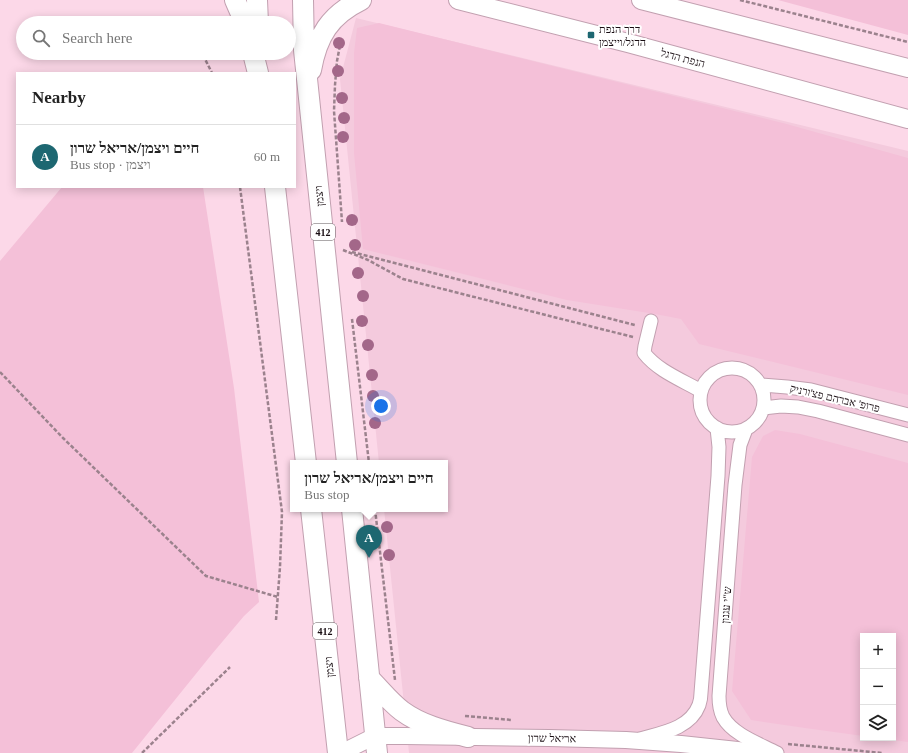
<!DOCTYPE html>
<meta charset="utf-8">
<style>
:root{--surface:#fff;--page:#f2f2f2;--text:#222;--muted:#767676;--line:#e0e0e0;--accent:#1d6771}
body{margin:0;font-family:"Times New Roman","Noto Sans Hebrew",serif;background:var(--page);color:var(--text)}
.controls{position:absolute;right:12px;bottom:12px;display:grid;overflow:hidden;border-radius:0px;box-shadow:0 2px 10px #0003}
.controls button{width:36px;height:36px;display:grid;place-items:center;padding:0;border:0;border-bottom:1px solid var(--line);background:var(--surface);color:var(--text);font:20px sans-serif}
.you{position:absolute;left:381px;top:406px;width:14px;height:14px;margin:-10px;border:3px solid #fff;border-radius:50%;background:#1a73e8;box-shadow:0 0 0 6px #1a73e833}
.badge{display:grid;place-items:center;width:26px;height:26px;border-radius:50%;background:var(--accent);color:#fff;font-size:13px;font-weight:700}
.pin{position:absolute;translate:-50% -33px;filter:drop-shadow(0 1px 2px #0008)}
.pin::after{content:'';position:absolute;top:21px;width:14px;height:12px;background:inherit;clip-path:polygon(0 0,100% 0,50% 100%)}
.popup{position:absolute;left:290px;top:460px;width:158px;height:52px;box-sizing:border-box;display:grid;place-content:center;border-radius:0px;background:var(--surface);filter:drop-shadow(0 1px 3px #0005);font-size:13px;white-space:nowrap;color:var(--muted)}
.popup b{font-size:15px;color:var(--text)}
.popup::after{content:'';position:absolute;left:50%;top:100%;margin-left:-8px;border:8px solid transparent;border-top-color:var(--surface)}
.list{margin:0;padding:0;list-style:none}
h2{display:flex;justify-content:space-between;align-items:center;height:52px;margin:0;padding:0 16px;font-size:17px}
h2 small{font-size:13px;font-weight:400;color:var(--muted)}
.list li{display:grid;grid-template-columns:26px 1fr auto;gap:12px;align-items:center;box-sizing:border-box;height:64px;padding:0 16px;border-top:1px solid var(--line)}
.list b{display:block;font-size:15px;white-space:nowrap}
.list p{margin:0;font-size:13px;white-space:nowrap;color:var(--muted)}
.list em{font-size:13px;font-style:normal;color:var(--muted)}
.icon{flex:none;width:22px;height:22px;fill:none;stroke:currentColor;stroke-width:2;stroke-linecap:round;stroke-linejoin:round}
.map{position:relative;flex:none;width:908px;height:753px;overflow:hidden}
.search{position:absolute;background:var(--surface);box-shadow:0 2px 10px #0003;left:16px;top:16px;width:280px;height:44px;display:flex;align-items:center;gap:10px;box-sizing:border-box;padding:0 14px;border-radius:22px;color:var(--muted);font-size:15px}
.panel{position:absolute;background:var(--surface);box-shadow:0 2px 10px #0003;left:16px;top:72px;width:280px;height:116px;border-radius:0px}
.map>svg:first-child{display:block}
.built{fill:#f4cadd;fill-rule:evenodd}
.green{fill:#f4c0d8}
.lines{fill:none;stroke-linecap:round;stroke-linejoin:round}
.minor-casing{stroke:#c2a0b0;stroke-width:15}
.tertiary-casing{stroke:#c2a0b0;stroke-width:18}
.secondary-casing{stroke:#c2a0b0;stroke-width:20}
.primary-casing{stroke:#c2a0b0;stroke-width:22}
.path{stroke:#9b828d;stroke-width:2.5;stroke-dasharray:4 2;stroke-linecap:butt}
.minor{stroke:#fff;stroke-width:13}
.tertiary{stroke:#fff;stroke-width:16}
.secondary{stroke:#fff;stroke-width:18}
.primary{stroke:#fff;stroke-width:20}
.tree{fill:#a36789}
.poi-dot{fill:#1d6771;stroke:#fff;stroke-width:1.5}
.labels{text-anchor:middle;stroke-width:4;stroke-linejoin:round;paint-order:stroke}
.shield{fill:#fff;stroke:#5d5558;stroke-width:1}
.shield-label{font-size:10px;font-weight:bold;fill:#170c11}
.poi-label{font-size:11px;fill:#170c11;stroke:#fff;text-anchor:start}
.street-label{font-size:11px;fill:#170c11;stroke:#fff}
</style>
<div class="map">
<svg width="908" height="753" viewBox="0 0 908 753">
<rect width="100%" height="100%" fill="#fcd8e8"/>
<path class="built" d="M356 18 908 151V753H409L384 509H445V463H379L340 79ZM863 636H893V738H863Z"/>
<path class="green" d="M778 0H908V35Z
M379 23 783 123 908 158V395L699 344 681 319 655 314 567 300 363 249 354 153V53L357 28Z
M62 187H203L234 388 259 602 244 616 212 654 132 753H0V261Z
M775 430 800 434 908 463V742L878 738H893V636H863V736L805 728 751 720 732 691 752 457 763 436Z"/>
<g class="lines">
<g class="minor-casing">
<path id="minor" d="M651 321 645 346 644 353C658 371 682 380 701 391
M700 400a32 32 0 1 1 64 0a32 32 0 1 1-64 0Z
M761 385 787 387 811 390 908 415
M763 408 781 406 798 407 818 411 908 435
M746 429 740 445 735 485 719 696C719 704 720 711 723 717 733 735 760 744 777 753
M640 739C661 733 690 729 699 705 700 702 701 697 701 693L718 476 719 447 717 428"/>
</g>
<g class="tertiary-casing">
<path id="tertiary" d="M341 753 375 736H405L549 738 626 740 681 744 766 753"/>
</g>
<g class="secondary-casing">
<path id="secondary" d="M458 0 628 43 908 119
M641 0 908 68"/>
</g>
<g class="primary-casing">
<path id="primary" d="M235 0 245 23
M257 0 258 23
M303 0 304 50 347 463
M253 53 258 73
M311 70C317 36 330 15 361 0
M275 187 306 463
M311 509 338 753
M352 509 377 753
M369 678C380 689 390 702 402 711 421 725 445 731 468 737"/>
</g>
<path class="path" d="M740 0 908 42
M341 40 337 61 335 85 334 111 342 222
M203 55 212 73
M240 187 282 512 280 567 276 620
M343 250 368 260 403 279 633 337
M352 252 635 325
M352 319 369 463
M0 372 63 438 206 576 278 597
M375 509 395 680
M465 716 512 720
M788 744 882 753
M142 753 230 667"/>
<use href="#minor" class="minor"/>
<use href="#tertiary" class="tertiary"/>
<use href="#secondary" class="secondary"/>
<use href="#primary" class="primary"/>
</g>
<g class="tree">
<circle cx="339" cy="43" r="6"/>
<circle cx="338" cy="71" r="6"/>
<circle cx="342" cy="98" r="6"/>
<circle cx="344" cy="118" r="6"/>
<circle cx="343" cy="137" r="6"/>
<circle cx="352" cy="220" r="6"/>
<circle cx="355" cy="245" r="6"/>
<circle cx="358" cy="273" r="6"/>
<circle cx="363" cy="296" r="6"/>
<circle cx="362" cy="321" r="6"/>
<circle cx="368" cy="345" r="6"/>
<circle cx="372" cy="375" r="6"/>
<circle cx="373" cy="396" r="6"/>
<circle cx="375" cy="423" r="6"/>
<circle cx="387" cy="527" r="6"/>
<circle cx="389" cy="555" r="6"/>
</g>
<rect class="poi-dot" x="587" y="31" width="8" height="8" rx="2"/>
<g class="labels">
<g class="shield">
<rect x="311" y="224" width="24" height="16" rx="3"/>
<rect x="313" y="623" width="24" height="16" rx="3"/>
</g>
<g class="shield-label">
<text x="323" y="236">412</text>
<text x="325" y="635">412</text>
</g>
<g class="poi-label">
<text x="599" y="33">דרך הנפת<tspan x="599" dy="13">הדגל/וייצמן</tspan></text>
</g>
<g class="street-label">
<text transform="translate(683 58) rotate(15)" y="4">הנפת הדגל</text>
<text transform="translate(319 196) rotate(-96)" y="4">ויצמן</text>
<text transform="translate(835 398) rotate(13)" y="4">פרופ' אברהם פצ'ורניק</text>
<text transform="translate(726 605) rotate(-86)" y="4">ש"י עגנון</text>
<text transform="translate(329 667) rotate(-96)" y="4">ויצמן</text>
<text transform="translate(552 738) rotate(1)" y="4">אריאל שרון</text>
</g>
</g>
</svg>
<div class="controls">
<button>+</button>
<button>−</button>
<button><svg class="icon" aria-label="layers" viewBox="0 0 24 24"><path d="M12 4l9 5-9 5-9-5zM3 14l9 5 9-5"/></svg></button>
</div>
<div class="you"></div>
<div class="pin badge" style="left:369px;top:558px">A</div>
<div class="popup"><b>חיים ויצמן/אריאל שרון</b>Bus stop</div>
<div class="search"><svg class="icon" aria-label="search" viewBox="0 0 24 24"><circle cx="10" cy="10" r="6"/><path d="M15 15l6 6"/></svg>Search here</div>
<section class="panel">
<h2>Nearby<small></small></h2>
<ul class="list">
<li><span class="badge">A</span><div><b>חיים ויצמן/אריאל שרון</b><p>Bus stop · ויצמן</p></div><em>60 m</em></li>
</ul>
</section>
</div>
